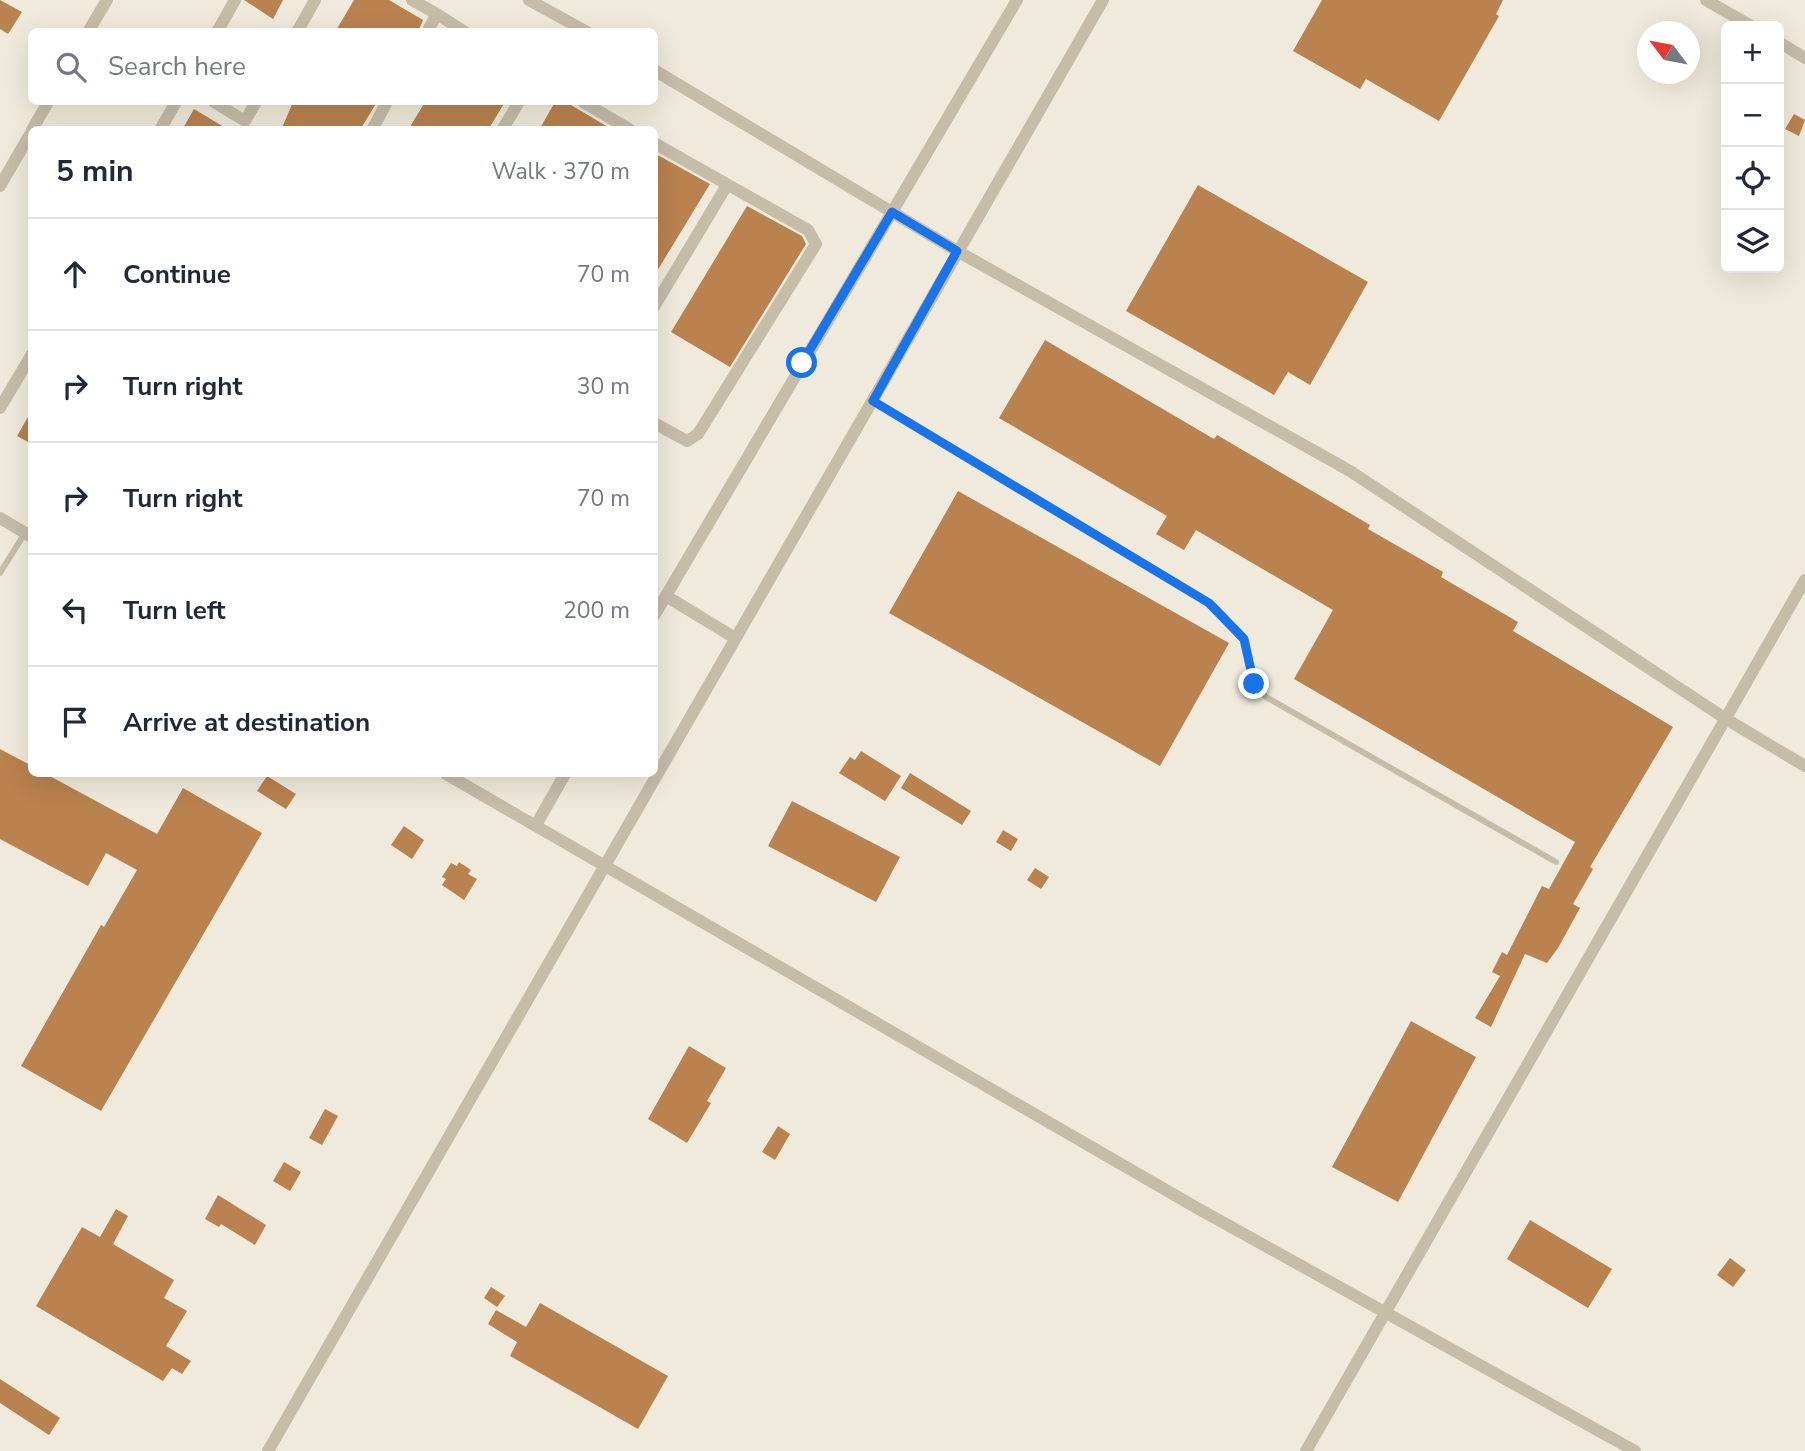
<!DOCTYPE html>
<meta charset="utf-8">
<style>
:root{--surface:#fff;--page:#f6f6f7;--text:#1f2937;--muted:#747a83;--line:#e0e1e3}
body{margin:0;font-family:"Nunito Sans",sans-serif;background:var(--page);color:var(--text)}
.controls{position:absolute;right:21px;top:21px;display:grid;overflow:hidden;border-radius:10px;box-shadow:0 7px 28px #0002}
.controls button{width:63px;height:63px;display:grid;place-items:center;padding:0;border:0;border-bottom:2px solid var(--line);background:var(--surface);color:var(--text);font:35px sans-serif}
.compass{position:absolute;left:1637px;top:21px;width:63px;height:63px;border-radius:50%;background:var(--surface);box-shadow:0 7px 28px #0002;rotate:302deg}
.stop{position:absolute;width:21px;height:21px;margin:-16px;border:5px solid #1a73e8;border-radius:50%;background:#fff}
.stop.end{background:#1a73e8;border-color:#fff;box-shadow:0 2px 7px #0008}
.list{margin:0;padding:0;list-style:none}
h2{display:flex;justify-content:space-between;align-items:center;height:91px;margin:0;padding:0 28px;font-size:30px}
h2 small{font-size:23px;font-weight:400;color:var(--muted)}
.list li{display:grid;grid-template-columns:46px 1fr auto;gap:21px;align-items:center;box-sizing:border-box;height:112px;padding:0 28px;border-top:2px solid var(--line)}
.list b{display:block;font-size:26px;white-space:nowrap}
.list em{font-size:23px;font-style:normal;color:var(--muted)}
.icon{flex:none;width:38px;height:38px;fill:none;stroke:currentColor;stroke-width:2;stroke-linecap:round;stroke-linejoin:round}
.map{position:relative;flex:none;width:1805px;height:1451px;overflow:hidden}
.search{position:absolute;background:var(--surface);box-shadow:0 7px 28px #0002;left:28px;top:28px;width:630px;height:77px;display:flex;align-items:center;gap:18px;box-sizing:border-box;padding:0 24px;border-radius:10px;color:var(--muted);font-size:26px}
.panel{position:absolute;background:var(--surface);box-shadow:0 7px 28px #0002;left:28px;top:126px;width:630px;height:651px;border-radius:10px}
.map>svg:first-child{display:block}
.building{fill:#b9824f}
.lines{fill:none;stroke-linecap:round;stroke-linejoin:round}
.lane{stroke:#c5bda8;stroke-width:6}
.street{stroke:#c5bda8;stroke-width:12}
.route{stroke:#1a73e8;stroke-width:9}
</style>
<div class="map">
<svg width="1805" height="1451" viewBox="0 0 1805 1451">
<rect width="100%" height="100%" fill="#efeadb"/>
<path class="building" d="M0 0 22 12 8 34 0 29Z
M244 0H283L273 19Z
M354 0H389L423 20 418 32H335Z
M1322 0H1503L1496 14 1499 16 1439 121 1366 79 1360 89 1293 51Z
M293 102H377L360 130H281Z
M425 102H505L488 130H408Z
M555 102H566L613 130H539Z
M194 109 229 130H182Z
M1794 114 1805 120 1799 136 1785 129Z
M654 153 710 184 654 276Z
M1198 185 1368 282 1310 385 1288 372 1274 395 1126 311Z
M747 206 802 236 806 244 730 367 671 332Z
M1045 340 1214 439 1217 435 1370 525 1368 529 1443 572 1441 577 1518 622 1513 631 1673 727 1590 867 1593 869 1573 904 1580 908 1558 948 1547 963 1525 954 1491 1027 1475 1018 1500 976 1492 972 1502 952 1507 955 1542 886 1549 889 1575 842 1294 679 1333 610 1196 530 1184 550 1156 534 1167 516 999 418Z
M32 410V444L17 436Z
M958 491 1229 643 1160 766 889 613Z
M0 749 32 766V774H46L157 834 183 788 262 833 101 1111 21 1066 101 925 104 927 137 870 106 853 88 886 0 839Z
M861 751 901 776 885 801 839 773 850 757 855 760Z
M910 773 971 811 962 825 901 788Z
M267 776 296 794 286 809 257 791Z
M792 801 900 857 876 902 768 846Z
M404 826 424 840 412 859 391 845Z
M1003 830 1018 839 1011 851 996 842Z
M459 862 471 870 468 874 477 879 464 900 442 885 446 879 442 877 451 863 457 866Z
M1035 868 1049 877 1041 889 1027 880Z
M1411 1021 1476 1057 1398 1202 1332 1167Z
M689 1046 726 1068 707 1101 711 1103 687 1143 648 1119Z
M325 1109 338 1116 322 1145 309 1138Z
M778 1126 790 1134 775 1160 762 1152Z
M284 1162 301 1172 290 1191 273 1181Z
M218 1195 266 1225 255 1245 221 1224 219 1227 205 1219Z
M116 1209 128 1216 113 1244 174 1280 164 1298 187 1311 166 1346 191 1361 182 1374 172 1368 163 1381 36 1306 82 1227 100 1237Z
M1530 1220 1612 1269 1588 1308 1507 1259Z
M1730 1258 1746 1270 1733 1287 1717 1275Z
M491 1287 505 1296 497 1307 484 1298Z
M540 1303 668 1376 638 1429 510 1356 517 1342 488 1324 496 1310 526 1327Z
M0 1379 60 1418 49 1435 0 1403Z"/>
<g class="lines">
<path class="lane" d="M873 401 1209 603 1244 639 1254 683 1266 697 1556 862
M0 573 25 533"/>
<path class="street" d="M412 0 437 14
M529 0 587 32
M1706 0 1751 26
M88 32 107 0
M217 32 235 0
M297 32 315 0
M427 32 437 14 465 32
M1779 42 1805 58
M654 70 957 251 1350 471 1726 719 1805 766
M214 102 245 121 256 102
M583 102 629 129
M32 130 48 102
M160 130 176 102
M372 130 387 102
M502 130 519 102
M654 143 808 230 816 244 698 434 687 441 654 423
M0 186 32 131
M654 307 727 185
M0 408 32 354
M0 518 32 537
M666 596 735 638
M654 616 1017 0
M446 774 1197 1208 1635 1451
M536 825 565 774
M268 1451 1103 0
M1306 1451 1805 580"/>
</g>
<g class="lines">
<path class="route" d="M802 363 892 212 957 251 873 401 1209 603 1244 639 1254 684"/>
</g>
</svg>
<div class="controls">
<button>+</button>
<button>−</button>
<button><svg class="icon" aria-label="locate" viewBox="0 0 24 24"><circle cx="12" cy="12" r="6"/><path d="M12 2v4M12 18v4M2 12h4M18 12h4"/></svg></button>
<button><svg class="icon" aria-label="layers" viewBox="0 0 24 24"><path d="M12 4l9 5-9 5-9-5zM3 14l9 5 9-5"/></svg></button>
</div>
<svg class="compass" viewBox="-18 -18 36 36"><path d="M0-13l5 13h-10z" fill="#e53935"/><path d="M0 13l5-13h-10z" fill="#747a83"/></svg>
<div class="stop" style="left:802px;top:363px"></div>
<div class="stop end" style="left:1254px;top:684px"></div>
<div class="search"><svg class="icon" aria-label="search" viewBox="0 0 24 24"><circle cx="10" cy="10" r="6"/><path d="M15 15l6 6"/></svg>Search here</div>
<section class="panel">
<h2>5 min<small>Walk · 370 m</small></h2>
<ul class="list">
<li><svg class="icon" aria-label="ahead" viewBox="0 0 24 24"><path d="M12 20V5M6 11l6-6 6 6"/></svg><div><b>Continue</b></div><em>70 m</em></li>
<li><svg class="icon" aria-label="right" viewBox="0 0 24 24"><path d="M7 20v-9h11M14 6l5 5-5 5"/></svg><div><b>Turn right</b></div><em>30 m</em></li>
<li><svg class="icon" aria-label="right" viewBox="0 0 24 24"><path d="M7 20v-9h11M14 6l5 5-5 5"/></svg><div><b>Turn right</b></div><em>70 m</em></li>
<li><svg class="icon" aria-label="left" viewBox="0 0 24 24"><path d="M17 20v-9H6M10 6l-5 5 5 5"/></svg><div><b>Turn left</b></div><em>200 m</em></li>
<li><svg class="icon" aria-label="arrive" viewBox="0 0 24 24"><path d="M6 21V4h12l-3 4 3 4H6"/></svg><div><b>Arrive at destination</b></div></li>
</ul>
</section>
</div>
